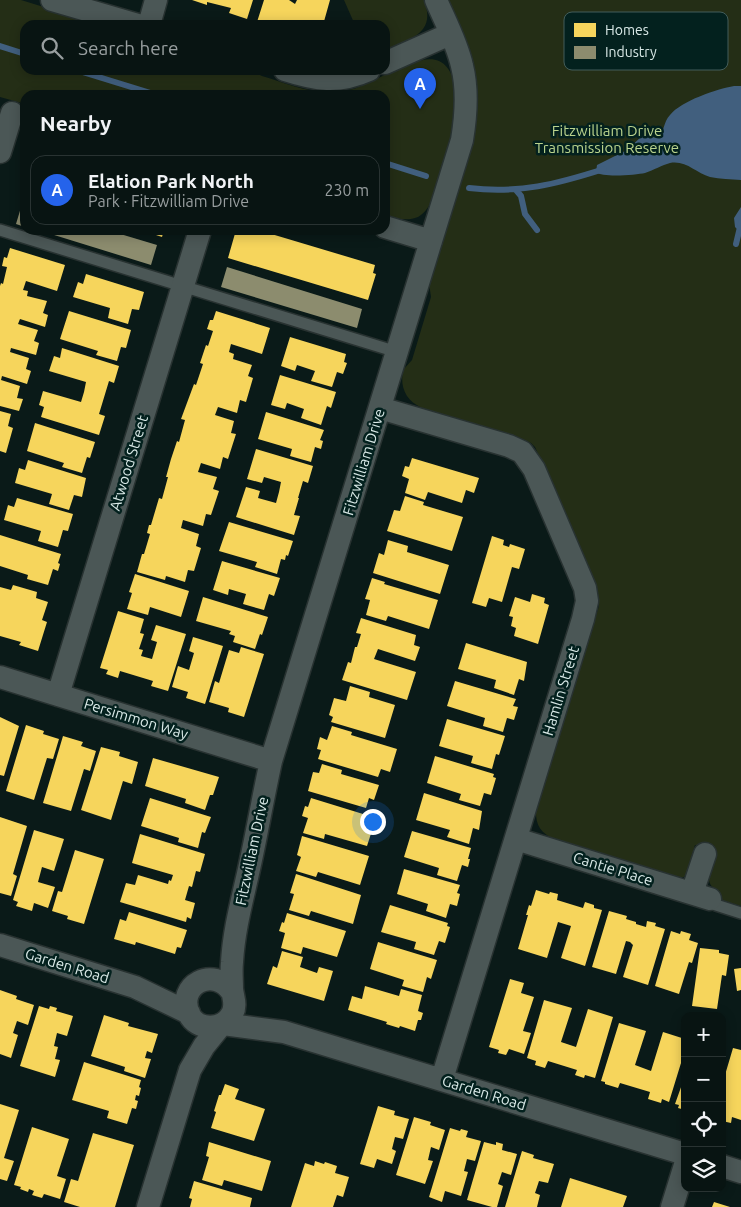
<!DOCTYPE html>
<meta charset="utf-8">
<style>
:root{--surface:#081412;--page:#162120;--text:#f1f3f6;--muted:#989e9f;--line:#293332;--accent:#2563eb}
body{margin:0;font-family:Ubuntu,sans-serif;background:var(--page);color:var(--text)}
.controls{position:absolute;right:15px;bottom:15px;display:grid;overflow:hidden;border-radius:10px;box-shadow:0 2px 12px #0003}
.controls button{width:45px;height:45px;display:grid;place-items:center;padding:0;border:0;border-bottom:1px solid var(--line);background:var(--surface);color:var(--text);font:25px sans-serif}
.you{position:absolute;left:372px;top:821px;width:18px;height:18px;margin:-12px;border:4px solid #fff;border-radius:50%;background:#1a73e8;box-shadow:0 0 0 8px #1a73e833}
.badge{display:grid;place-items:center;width:32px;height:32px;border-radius:50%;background:var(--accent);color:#fff;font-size:16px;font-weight:700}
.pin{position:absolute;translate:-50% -41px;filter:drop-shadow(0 1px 2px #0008)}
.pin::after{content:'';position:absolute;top:26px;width:18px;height:15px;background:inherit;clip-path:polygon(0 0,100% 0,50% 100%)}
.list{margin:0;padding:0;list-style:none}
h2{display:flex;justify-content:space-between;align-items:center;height:65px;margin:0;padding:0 20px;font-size:21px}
h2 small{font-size:16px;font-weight:400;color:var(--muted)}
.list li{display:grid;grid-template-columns:32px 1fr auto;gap:15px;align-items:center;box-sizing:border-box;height:70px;margin:0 10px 10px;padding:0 10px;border:1px solid var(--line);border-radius:15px}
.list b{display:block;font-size:19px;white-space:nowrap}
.list p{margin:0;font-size:16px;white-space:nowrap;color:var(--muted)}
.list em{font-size:16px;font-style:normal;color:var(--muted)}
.icon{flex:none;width:28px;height:28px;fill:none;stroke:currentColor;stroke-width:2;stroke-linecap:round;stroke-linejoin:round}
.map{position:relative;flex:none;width:741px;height:1207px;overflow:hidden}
.search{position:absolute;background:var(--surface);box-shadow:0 2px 12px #0003;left:20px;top:20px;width:370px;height:55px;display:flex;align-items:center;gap:12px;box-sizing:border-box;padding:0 18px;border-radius:15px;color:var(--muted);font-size:19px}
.panel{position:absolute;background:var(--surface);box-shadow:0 2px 12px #0003;left:20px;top:90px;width:370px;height:145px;border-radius:15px}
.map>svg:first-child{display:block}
.green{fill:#242e16}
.water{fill:#415f7e}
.homes{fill:#f6d55c}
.industry{fill:#8c8c6e}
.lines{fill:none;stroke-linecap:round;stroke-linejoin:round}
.stream{stroke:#415f7e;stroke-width:6}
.lane-casing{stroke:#283231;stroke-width:14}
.street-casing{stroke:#283231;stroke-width:25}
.lane{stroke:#4b5756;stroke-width:11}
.street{stroke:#4b5756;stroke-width:22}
.labels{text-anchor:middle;stroke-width:5;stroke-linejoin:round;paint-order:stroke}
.park-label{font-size:15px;fill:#bad38d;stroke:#03211e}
.street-label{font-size:15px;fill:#d9e9e7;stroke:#03211e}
.key{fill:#03211e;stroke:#435d5a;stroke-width:1}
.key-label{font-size:14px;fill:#d9e9e7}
</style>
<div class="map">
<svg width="741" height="1207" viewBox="0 0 741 1207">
<rect width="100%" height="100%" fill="#0a1a18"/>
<path class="green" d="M0 0H21L102 25H25V70C75 70 126 70 176 70 198 70 223 67 244 70 250 71 257 74 262 76 285 83 308 93 332 92 342 92 352 90 361 86 380 79 420 52 439 61 470 76 449 146 441 171 436 186 433 209 418 217 406 222 396 218 385 215V95H25V104L0 97Z
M344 0H424C437 34 409 39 385 50V25H355Z
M447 0H741V906L718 899 720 891C714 888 710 887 709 880L717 852 695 845 687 873 684 877H679L554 839C540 833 535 824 536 808L599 606 597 587 535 447 531 443 515 436 422 408C405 400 400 387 403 370L412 360 431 297 429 283 474 135 477 115V94Z"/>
<path class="water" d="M734 86H741V180C731 179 720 179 710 177 696 173 686 160 670 163 662 165 654 170 645 173 636 175 602 178 596 172L597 165 627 150 642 136 647 135 656 138C665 133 663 122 670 115 681 101 717 89 734 86Z
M741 207V229H737L735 227 734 218Z"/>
<path class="homes" d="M192 0H253L247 19 229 13 231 8 207 2V5Z
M264 0H289L295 4 297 0H330L323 25H285V24L276 21 275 25H268L257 22Z
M141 230H164L162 237Z
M236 230H258L375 265 373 273 376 274 368 300 228 258Z
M10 248 65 265 57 291 26 281 23 290 28 291 27 296 47 301 43 313 48 315 45 327 20 319 18 324 38 330 34 341 39 343 36 355 11 348 10 352 29 358 26 369 31 371 27 384 2 376 1 380 20 386 17 398 23 399 19 411 0 406V286L1 283 3 284 7 267 2 266 4 257 7 258Z
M86 274 144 292 139 310 132 309 128 324 108 318 110 308 73 297 78 282 83 284Z
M69 311 131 330 126 348 121 347 117 361 96 355 98 351 60 339Z
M216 311 270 328 262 354 231 344 229 352 234 354 233 359 252 365 248 376 253 378 246 402 240 400 237 413 218 407 215 415 234 421 231 433 236 434 228 459 223 457 220 469 201 463 198 472 217 477 213 489 219 491 211 515 206 514 203 526 183 520 181 528 199 534 196 546 201 548 194 571 188 570 185 582 166 576 165 580 137 572 142 554H144L150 534 147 533 149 525H151L159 498 162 499 168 477H166L171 459 177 441 179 442 185 420 181 419 194 384 196 385 203 364 200 363 206 345 208 346 213 331 207 329 210 320H213Z
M290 337 346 354 344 362 347 363 343 374 337 372 332 387 311 381 315 371 297 365 295 371 281 366Z
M62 348 119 366 114 383 109 381 99 414 105 416 99 435 41 417 44 407 39 405 43 391 81 402 84 392 86 382 49 371 54 356 60 358Z
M280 375 336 392 331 408 327 406 321 425 301 418 304 409 287 403 285 409 271 405Z
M0 411 11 414 8 426 13 428 6 453 0 451Z
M266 412 324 430 320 440 323 441 321 449 315 447 311 462 290 456 292 449 258 439Z
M35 423 95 442 90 458 87 457 82 473 62 467 64 463 27 451Z
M256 449 313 466 308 483 303 481 298 498H299L294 515 300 516 294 535 236 517 246 487 260 491 258 498 276 503 279 492 281 482 264 477 262 483 247 479Z
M412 458 479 478 474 493 466 490 462 503 428 492 425 500 405 493 409 479 402 476 405 466 409 467Z
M28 460 86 478 82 497 74 495 69 510 49 504 52 494 15 483 19 468 25 470Z
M405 496 424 502 423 505 463 517 452 551 387 531 394 510 400 511Z
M17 498 73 514 68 531 63 530 58 547 38 541 41 531 4 520 8 505 14 507Z
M229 522 293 541 288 556 286 555 285 560 281 559 277 574 255 567 257 562 219 551Z
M0 535 61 554 58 563 60 564 58 571 53 569 48 585 27 579 28 575 0 566Z
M492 536 504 540 503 545 509 547 510 544 525 549 519 569 512 567 502 602 489 598 486 607 472 603Z
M388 540 408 546 407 552 449 565 440 594 373 573 379 553 384 555Z
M222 561 280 578 274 596 269 594 264 610 243 604 246 594 229 589 228 595 213 590Z
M135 574 189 591 181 617 150 607 148 615 127 609 132 593 129 592Z
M372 578 385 582 384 584 438 600 429 629 388 616 386 621 366 615 370 600 365 599Z
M13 585 37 592 36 598 48 602 42 620 47 622 38 651 19 645 21 642 0 636V587L11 590Z
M532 594 545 598 544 603 549 605 538 644 514 636 516 628 511 626 513 617 509 616 515 597 530 602Z
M203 597 268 617 262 635 260 634 255 649 233 642 235 636 229 634 231 631 196 621Z
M118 611 144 619 140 633 144 634 139 649 143 650 141 656 152 659 157 642 151 640 156 625 186 634 168 691 151 686 153 681 120 671 118 678 106 674 108 670 100 668Z
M361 618 416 635 414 645 420 647 415 661 378 649 374 659 416 672 407 700 342 680 348 662 351 663 355 647H357L361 634 356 633Z
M193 637 223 646 205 704 186 698 188 692 172 687 178 666 189 670 194 653 189 651Z
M466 643 527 662 524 681 519 679 514 695 494 688 496 680 458 669Z
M241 647 264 654 244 717 228 712 229 708 209 702 215 681 219 683 229 650 239 653Z
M455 681 516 699 513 706 518 707 514 720 507 718 503 732 483 726 485 718 447 706Z
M350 686 370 692 369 697 395 705 385 738 331 722 333 717 329 715 334 698 346 701Z
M0 717 19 726 4 776 0 775Z
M447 719 505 736 499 755 496 754 492 769 471 763 473 756 439 746Z
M26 725 44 731 43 734 59 739 53 759 47 758 34 800 6 791Z
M332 726 352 732 351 735 397 749 390 772 381 769 378 777 318 759 321 750 317 749 320 737 327 740Z
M63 736 83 742 81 746 96 751 90 771 84 769 71 811 43 803Z
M101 747 120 752 119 756 138 762 132 784 123 781 111 820 81 810Z
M435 756 494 774 493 777 496 778 491 795 484 793 480 806 459 800 461 794 427 783Z
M153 758 219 777 213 795H210L205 810 185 803 186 799 145 786Z
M322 764 342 770 341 774 379 785 374 800 369 798 366 808 308 791 313 772 319 773Z
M424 793 482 811 479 830 473 828 469 844 447 837 450 830 416 820Z
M150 798 211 817 205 833 202 832 198 848 178 842 179 838 141 826Z
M311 798 376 818 367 846 325 834 324 839 303 833 308 818 302 816 305 806 308 807Z
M0 817 27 826 13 874 17 876 11 896 0 893Z
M34 830 64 839 54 871 42 867 38 882 55 887 48 908 34 903 32 911 16 906 18 902 13 900Z
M412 831 471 848 468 859H470L468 867 462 865 457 881 437 875 439 868 404 857Z
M140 834 205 854 200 872 196 871 192 887 189 886 185 900 195 903 191 919 187 917 186 922 120 902 126 883 135 885 138 875 168 884 169 880 171 881 173 875 132 863Z
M302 836 369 856 360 885 318 872 316 877 296 871 301 857 297 855Z
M75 850 104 859 84 924 67 919 68 916 52 911 58 891 62 892Z
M404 869 460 885 457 893 460 894 457 906 450 904 446 918 426 911 428 904 397 894Z
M296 874 361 895 353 924 311 911 309 916 289 910 294 894 290 893Z
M536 890 549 894 550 892 558 894 557 900 583 908 585 902 594 905V908L602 910 585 966 561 958 571 926 558 922 547 958 518 949 528 915H526L529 905 531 906Z
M390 905 448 923 447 926 450 927 445 943 439 941 434 955 414 949 416 942 381 932Z
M609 911 627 916 626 919 636 922V924L646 927 647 921 656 923 655 926 665 929 648 985 623 977 633 945 630 942 626 941 616 974 592 967Z
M129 912 187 930 181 948 177 947 175 954 136 942 135 945 114 939 120 919 126 921Z
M287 913 346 931 337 957 303 947 301 954 281 948 285 933 279 931 282 922 284 923Z
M671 931 680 934 681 931 691 934 689 940 698 943 692 963 689 962 679 994 655 986Z
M378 942 437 960 431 979 427 977 423 992 402 986 404 980 370 969Z
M700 948 719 950V953L729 955 726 976 722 975 717 1009 692 1006Z
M282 951 303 957 300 967 317 973 319 967 333 971 324 1001 267 984 273 966 277 968Z
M741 968V990L737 991 734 969Z
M510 979 524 983 521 993 534 997 523 1031 531 1033 524 1054 509 1049 506 1055 498 1053 499 1050 489 1047Z
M365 986 399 996 401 989 422 995 418 1011 423 1013 421 1020H418L415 1031 400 1026 399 1028 386 1024 387 1022 348 1010 352 996 362 999Z
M0 990 17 996 16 999 34 1005 28 1025 17 1021 13 1033 18 1035 11 1058 0 1054Z
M544 1000 572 1008 561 1042 576 1047 588 1009 613 1017 595 1078 585 1075 584 1078 575 1075 577 1070 548 1061 545 1068 535 1065 536 1061 527 1058Z
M39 1006 49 1009 50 1006 57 1008 56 1011 73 1016 67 1036 57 1033 54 1046 58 1047 55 1059 60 1060 55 1077 20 1066Z
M104 1015 129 1023 128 1026 158 1034 152 1053 147 1051 145 1058 151 1059 145 1078 124 1071 125 1067 91 1056Z
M619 1023 646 1031 635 1065 651 1071 663 1032 685 1039V1050L669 1102 662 1099 661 1103 648 1099 650 1092 620 1083 618 1088 605 1084V1082L601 1081Z
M733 1048 741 1050V1120L732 1117 731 1123 722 1121V1085Z
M84 1062 141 1080 139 1087 141 1088 139 1096 136 1095 135 1100 138 1101 136 1109 132 1108 127 1124 107 1118 109 1111 72 1100Z
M685 1076V1110L678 1108 679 1105 675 1104Z
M225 1084 239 1089 235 1099 265 1109 254 1141 211 1128 216 1112 214 1111 219 1095H221Z
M0 1104 19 1110 4 1158 14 1161 7 1181 0 1179Z
M378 1106 395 1111 394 1115 409 1119 403 1139 395 1137 392 1149 396 1151 392 1164 377 1159 374 1168 360 1164Z
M414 1117 431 1122 430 1125 445 1130 439 1150 431 1147 428 1160 433 1161 425 1184 396 1175Z
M32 1127 69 1139 57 1176 66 1179 60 1199 44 1194 42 1198 32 1195 34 1191 29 1189 28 1192 20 1189 21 1187 14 1185Z
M450 1128 460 1131 461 1129 468 1131 466 1137 481 1141 475 1161 467 1159 464 1171 468 1172 461 1196 445 1191 442 1202 429 1197Z
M93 1133 134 1145 115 1207H80L64 1202 71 1179 78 1181Z
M209 1142 271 1161 262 1191 224 1180 222 1186 202 1180 209 1157 206 1156Z
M484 1142 496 1145V1142L503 1144 502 1150 517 1154 511 1175 502 1172 498 1184 503 1186 497 1207H492L467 1200Z
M522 1151 534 1155 533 1158 554 1164 548 1183 539 1181 535 1193 540 1195 537 1207H505Z
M315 1161 324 1164 325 1162 337 1166 335 1173 349 1177 343 1197 337 1195 333 1207H291L305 1163 314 1166Z
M570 1178 627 1196 623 1207H561Z
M194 1181 252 1198 250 1207H190L192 1199 189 1198Z
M714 1202 730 1207H712Z"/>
<path class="industry" d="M22 204 25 205V227L16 224Z
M38 230H107L157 245 151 265Z
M227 267 362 309 357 328 221 287Z"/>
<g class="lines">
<path class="stream" d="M0 46 25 54
M76 70 157 95
M385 163 426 176
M469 188C519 194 557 184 604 169
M516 190 521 196 525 214 537 230
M736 244 741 223"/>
<g class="lane-casing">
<path id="lane" d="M0 230 397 352
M710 899 716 905 741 913"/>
</g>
<g class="street-casing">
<path id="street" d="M52 0 138 25
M149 25 156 0
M385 63 450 34
M285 70C316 80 338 84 369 70
M0 152 12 113
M385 227 431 241
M380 408 509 446 522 452 534 469 585 588 587 601 583 619 442 1079
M0 677 271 761
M58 695 200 230
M516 839 710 899
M692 893 705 854
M0 945 135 987 189 1013
M232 992C214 965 176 985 189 1014 197 1031 223 1031 232 1014 237 1005 233 998 232 989 232 980 231 971 232 962 234 929 242 901 249 869 257 833 263 797 271 761L462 140C466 116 468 90 462 66 457 43 445 21 436 0
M223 1024 284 1032 685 1154
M722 1166 741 1172
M148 1207 190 1070 204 1046 221 1025
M672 1207 685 1165"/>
</g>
<use href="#lane" class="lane"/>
<use href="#street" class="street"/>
</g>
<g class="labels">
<g class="park-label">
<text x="607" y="136">Fitzwilliam Drive<tspan x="607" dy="17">Transmission Reserve</tspan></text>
</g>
<g class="street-label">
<text transform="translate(364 462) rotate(-73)" y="5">Fitzwilliam Drive</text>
<text transform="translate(129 463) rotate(-73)" y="5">Atwood Street</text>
<text transform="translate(561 691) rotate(-73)" y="5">Hamlin Street</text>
<text transform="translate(136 719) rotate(17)" y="5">Persimmon Way</text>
<text transform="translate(252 851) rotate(-78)" y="5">Fitzwilliam Drive</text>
<text transform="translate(613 869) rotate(17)" y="5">Cantie Place</text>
<text transform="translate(67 966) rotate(17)" y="5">Garden Road</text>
<text transform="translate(484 1093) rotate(17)" y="5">Garden Road</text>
</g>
</g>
<rect x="564" y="12" width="164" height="58" rx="8" class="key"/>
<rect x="574" y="23" width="22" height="14" fill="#f6d55c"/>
<rect x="574" y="46" width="22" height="13" fill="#8c8c6e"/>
<g class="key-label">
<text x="605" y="35">Homes</text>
<text x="605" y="57">Industry</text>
</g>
</svg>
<div class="controls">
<button>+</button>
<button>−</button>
<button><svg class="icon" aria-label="locate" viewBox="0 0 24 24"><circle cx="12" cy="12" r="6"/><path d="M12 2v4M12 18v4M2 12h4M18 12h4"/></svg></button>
<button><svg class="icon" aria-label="layers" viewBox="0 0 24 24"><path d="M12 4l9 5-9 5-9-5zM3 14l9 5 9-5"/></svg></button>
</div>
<div class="you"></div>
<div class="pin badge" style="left:420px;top:109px">A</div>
<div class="search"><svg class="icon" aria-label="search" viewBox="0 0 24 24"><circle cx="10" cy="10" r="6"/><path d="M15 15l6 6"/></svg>Search here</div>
<section class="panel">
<h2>Nearby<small></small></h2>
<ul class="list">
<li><span class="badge">A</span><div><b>Elation Park North</b><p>Park · Fitzwilliam Drive</p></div><em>230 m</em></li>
</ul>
</section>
</div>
